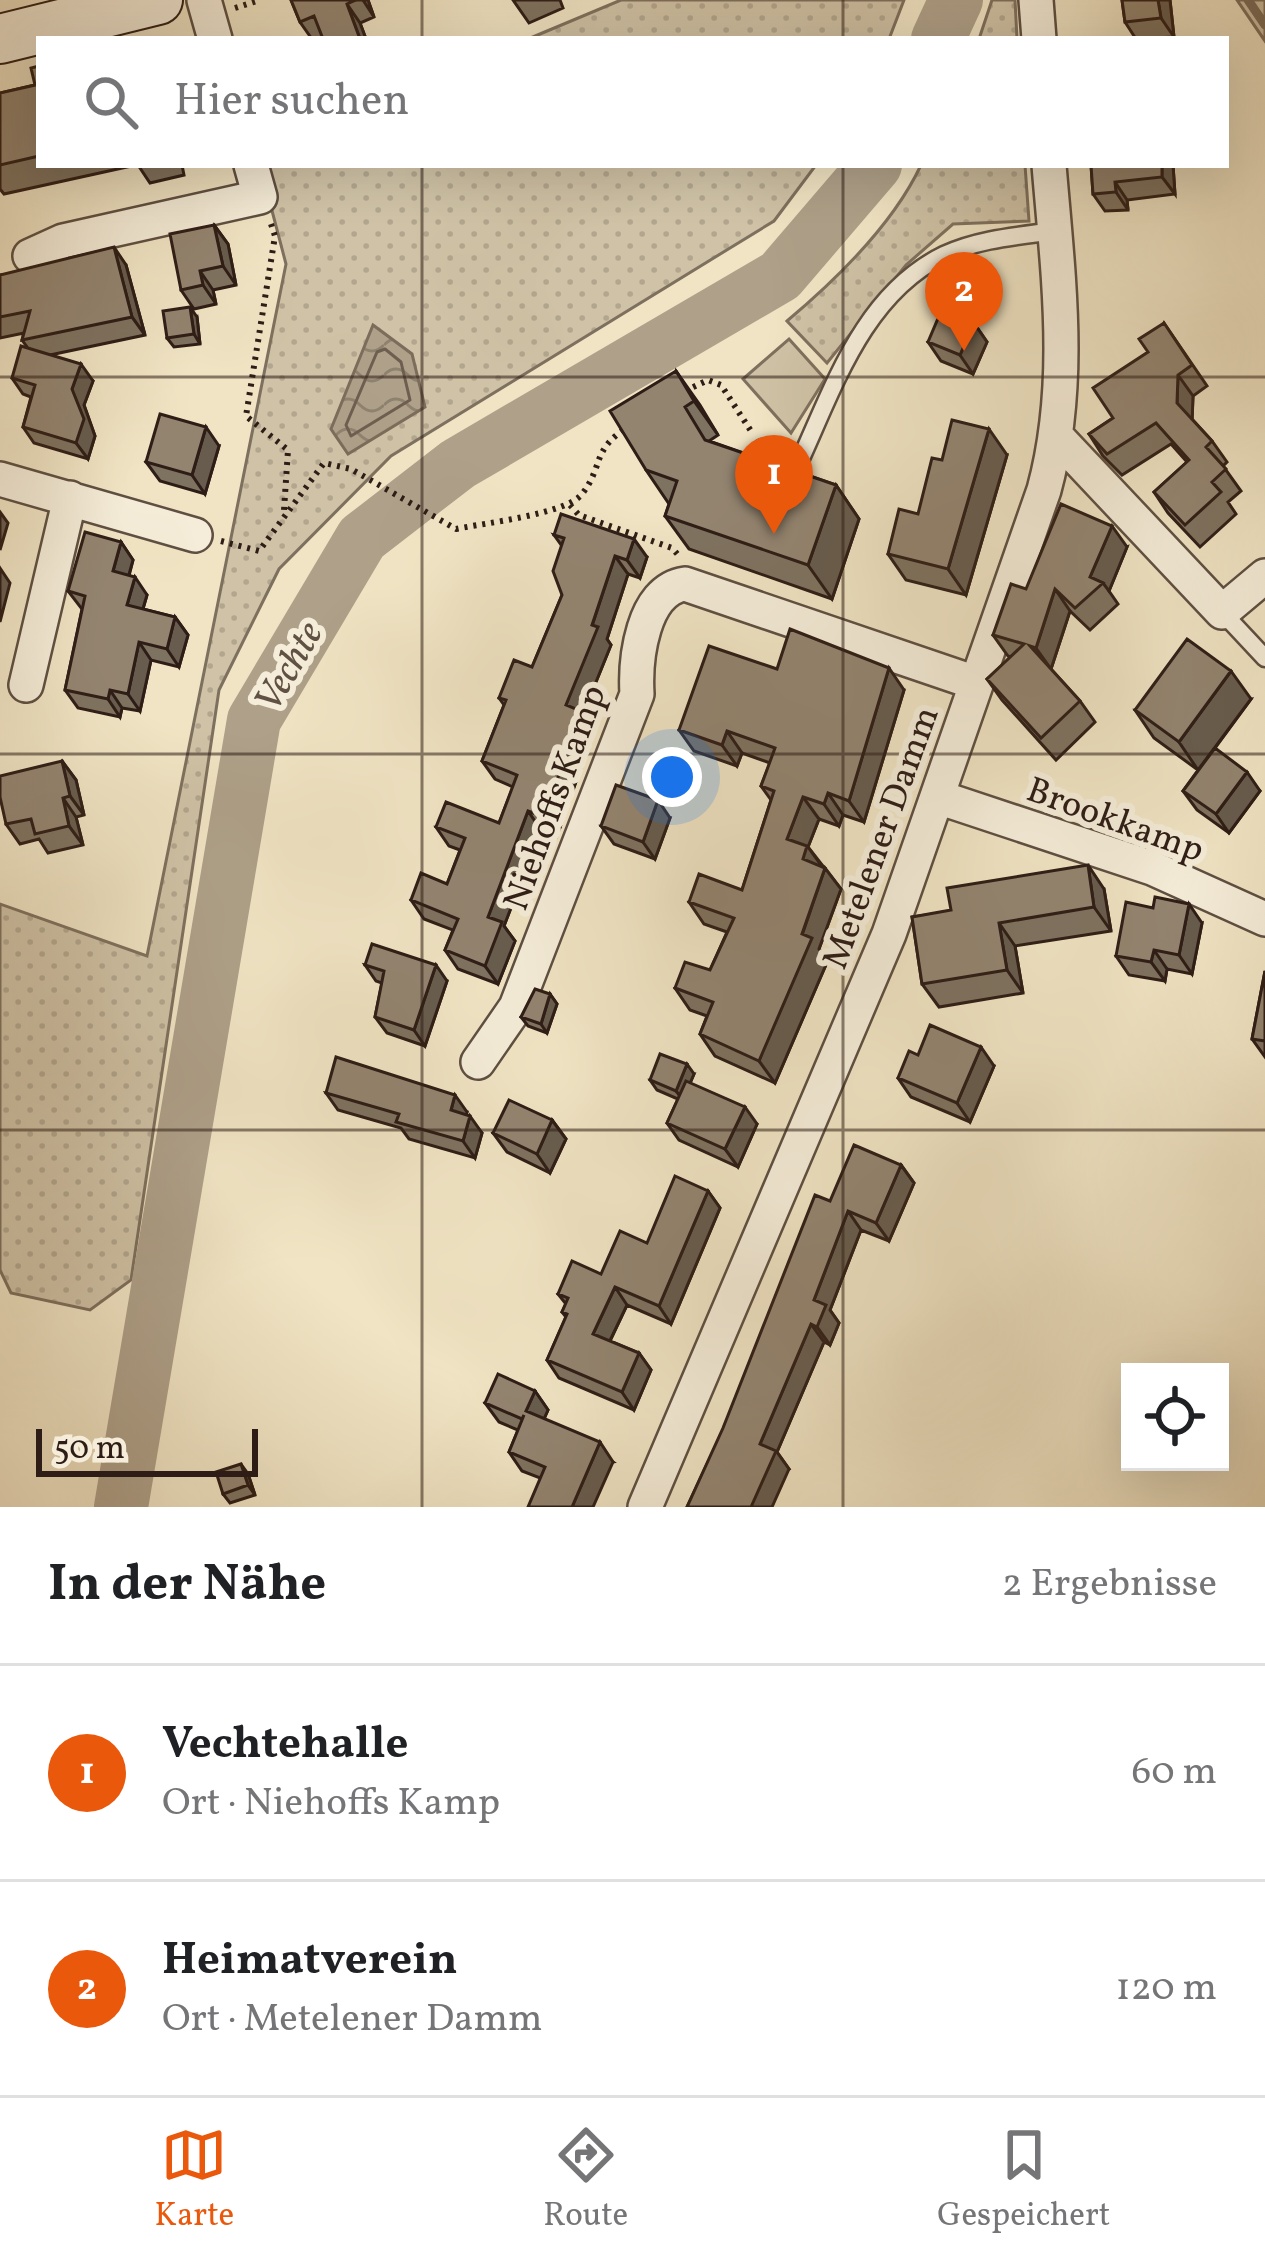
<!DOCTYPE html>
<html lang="de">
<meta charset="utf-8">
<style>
:root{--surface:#fff;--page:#f2f2f2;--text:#202124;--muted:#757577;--line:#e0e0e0;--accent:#ea580c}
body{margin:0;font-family:Vollkorn,serif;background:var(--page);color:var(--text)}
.controls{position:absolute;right:36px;bottom:36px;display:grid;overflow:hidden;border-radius:0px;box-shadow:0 12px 48px #0002}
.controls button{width:108px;height:108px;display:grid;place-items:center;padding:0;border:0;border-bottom:3px solid var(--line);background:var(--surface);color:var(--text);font:60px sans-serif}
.scale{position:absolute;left:36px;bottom:30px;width:222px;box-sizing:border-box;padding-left:12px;border:6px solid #2e1d16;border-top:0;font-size:33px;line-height:42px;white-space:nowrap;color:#2e1d16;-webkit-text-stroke:9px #f5edd9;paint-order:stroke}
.you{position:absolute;left:672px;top:777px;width:42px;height:42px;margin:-30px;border:9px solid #fff;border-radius:50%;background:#1a73e8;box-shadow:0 0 0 18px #1a73e833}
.badge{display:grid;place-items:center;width:78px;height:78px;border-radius:50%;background:var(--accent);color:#fff;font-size:39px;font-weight:700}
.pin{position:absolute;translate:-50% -99px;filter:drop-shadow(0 3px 6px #0008)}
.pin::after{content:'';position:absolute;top:63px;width:42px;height:36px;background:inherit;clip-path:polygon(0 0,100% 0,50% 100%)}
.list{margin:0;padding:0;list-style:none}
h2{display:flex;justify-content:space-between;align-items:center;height:156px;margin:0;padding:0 48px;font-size:51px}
h2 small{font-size:39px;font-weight:400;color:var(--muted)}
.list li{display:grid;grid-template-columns:78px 1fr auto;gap:36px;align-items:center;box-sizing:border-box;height:216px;padding:0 48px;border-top:3px solid var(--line)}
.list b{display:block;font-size:45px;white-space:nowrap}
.list p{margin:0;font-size:39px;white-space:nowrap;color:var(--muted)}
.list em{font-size:39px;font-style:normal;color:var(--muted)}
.icon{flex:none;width:66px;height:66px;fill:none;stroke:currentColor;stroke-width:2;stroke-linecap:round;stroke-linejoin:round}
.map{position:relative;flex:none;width:1265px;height:1507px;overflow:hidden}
.search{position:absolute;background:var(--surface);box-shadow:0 12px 48px #0002;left:36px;right:36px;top:36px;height:132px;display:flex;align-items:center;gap:30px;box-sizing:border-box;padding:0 42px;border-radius:0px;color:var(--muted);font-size:45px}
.sheet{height:588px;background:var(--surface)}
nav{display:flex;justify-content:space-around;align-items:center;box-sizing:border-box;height:168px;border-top:3px solid var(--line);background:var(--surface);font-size:33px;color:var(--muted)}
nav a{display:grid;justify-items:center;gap:6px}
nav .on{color:var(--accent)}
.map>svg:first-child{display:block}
.grass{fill:url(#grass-dots);stroke:#7e705e;stroke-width:3}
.pitch{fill:#cfc2a6;stroke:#7e705e;stroke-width:3}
.water{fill:url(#water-waves);stroke:#7b6c5b;stroke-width:3}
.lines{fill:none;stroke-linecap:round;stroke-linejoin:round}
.shore{stroke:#6e5e50;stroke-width:3}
.stream{stroke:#7b6c5b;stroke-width:9}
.river{stroke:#aea089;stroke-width:54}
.service-casing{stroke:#5e4f42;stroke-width:21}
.minor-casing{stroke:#5e4f42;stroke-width:38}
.secondary-casing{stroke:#2e1d16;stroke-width:52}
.path{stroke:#2e1d16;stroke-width:6;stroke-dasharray:3 6;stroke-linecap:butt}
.service{stroke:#f5edd9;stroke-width:16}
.minor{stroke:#f5edd9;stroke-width:33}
.secondary{stroke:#f5edd9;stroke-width:48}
.wall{fill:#7e7260;stroke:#2e1d16;stroke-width:3}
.shaded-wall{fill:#675c4e;stroke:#2e1d16;stroke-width:3}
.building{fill:#938470;stroke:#2e1d16;stroke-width:3}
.grid{fill:none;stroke:#2e1d16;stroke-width:3;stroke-opacity:0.55}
.labels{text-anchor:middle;stroke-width:12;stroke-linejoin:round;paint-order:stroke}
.street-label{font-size:36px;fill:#2e1d16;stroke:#f5edd9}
.water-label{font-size:39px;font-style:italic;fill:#615144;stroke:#f5edd9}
</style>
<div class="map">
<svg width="1265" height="1507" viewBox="0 0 1265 1507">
<defs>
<pattern id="grass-dots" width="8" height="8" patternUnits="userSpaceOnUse" patternTransform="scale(3)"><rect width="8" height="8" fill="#cfc2a6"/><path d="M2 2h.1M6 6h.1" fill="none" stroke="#b2a68e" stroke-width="1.8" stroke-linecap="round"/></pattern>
<pattern id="water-waves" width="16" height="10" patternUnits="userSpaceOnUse" patternTransform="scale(3)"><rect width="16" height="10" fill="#aea089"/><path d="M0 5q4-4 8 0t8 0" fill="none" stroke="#8e826f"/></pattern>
</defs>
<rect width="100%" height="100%" fill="#f0e4c4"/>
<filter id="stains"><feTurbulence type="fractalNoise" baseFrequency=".00167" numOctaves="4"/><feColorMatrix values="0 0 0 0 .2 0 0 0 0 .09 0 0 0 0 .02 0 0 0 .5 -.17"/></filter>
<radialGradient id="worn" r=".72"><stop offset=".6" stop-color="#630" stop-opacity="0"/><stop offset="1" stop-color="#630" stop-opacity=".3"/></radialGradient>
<path class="grass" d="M621 0H904L889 39H528Z
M992 0H1015L1017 39H979Z
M1237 0H1265V41Z
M260 165H816L774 221 391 456 279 569 219 690 131 1280 90 1310 11 1293 0 1270V904L147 956 286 264Z
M921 165H1025L1029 221 953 224 906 265 827 363 787 321C837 279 893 225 921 165Z"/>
<path class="pitch" d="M789 339 825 379 791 433 743 379Z"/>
<path class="water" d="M373 325 412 354 425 407 348 454 331 429Z"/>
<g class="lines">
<path class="shore" d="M385 349 401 362 410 400 351 436 346 425 377 352Z"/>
<path class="stream" d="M1248 0 1265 25"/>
<path class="river" d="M938 39 956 0
M121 1507 254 720 362 538 458 464 780 276 875 165"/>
<g class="service-casing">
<path id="service" d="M762 448 797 467C833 390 862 295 944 255 978 239 1018 236 1054 231
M1222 612 1265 658"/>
</g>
<g class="minor-casing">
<path id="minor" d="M204 0 215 39
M1036 0 1039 39
M30 256 63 241 260 197 251 165
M1058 438 1222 612 1265 576
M0 479 195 535
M26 685 70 498
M938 797 1152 868 1265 919
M478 1062 516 1007 637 694C635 660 642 590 685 584L976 683
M645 1507 889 934 1044 490C1073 383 1058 275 1049 165"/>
</g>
<g class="secondary-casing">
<path id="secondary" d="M0 39 158 0"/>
</g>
<path class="path" d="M235 8 260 0
M271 224 275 236 246 416 288 450 284 510
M685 391 708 380 721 385 751 431
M570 505 579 515 672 548 680 557
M221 541 259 551 324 463 351 469 456 529C484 523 567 514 582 494 604 466 591 450 628 427"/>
<use href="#service" class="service"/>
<use href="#minor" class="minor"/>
<use href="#secondary" class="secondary"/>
</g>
<path class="wall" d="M291 0H368L374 17 360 23 366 39H323L322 37 312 39 300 22Z
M513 0H560L563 8 529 23Z
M1122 0H1170L1174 37 1136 39 1125 22Z
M39 66V165H136L4 194 0 189V93L35 85Z
M138 165H182L184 175 150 183Z
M1091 165H1173L1175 194 1127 200 1128 210 1105 211 1093 194Z
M214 225 228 244 236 285 213 290 216 304 194 309 181 290Z
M126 265 145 335 50 355 93 381 84 405 95 436 88 459 34 443 23 427 31 397 23 394 12 378 27 347 22 340 24 333 0 338V275Z
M197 317 200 344 174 347 167 338Z
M974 323 987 342 973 374 941 361 928 342Z
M1164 323 1207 386 1193 396 1192 419 1212 441 1227 462 1223 466 1241 491 1228 502 1236 514 1200 547 1168 513 1154 492 1187 462 1171 444 1122 475 1103 456 1089 434 1113 418Z
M676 371 718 435 709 441 836 485 859 519 832 599 689 549 665 516 669 504 646 470Z
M219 446 205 494 160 481 146 462Z
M1007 455 966 595 906 580 888 554 918 514 942 460Z
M554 535 647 557 640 578 628 574 607 639 611 645 583 714 594 730 557 836 541 830 504 926 515 941 498 984 458 969 445 950 453 930 424 919 411 900 447 884 460 850 449 846 436 827 499 823 513 787 495 779 482 761 504 705 499 698 532 667 562 595V546Z
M121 542 133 560 129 576 147 595 143 609 175 617 188 635 179 667 151 660 140 711 122 708 120 717 78 708 65 690 82 609 68 591Z
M1127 547 1109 591 1118 604 1090 630 1070 611 1051 669 1080 701 1095 722 1056 760 1002 700 987 679 1011 657 1008 656 993 635 1026 589Z
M777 669 904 690 864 822 843 815 839 826 819 819 808 847 841 889 819 949 828 960 775 1083 715 1056 700 1034 707 1016 690 1010 675 988 710 970 727 932 704 924 689 902 742 890 771 800 761 786 770 763 742 753 737 766 694 751 679 730Z
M1251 699 1215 748 1260 791 1229 833 1197 810 1183 791 1198 770 1154 738 1135 710Z
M62 761 76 780 84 815 76 817 83 845 48 853 39 839 20 844 6 824Z
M670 818 655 859 614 844 601 826Z
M1104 889 1111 931 1015 946 1023 993 939 1007 922 984 912 917Z
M1202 923 1192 974 1167 969 1165 981 1129 975 1116 956Z
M365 965 447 981 425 1046 387 1033 375 1017 382 983 376 981Z
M1265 971V1057L1252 1039Z
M550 994 557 1004 547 1033 528 1026 521 1017Z
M918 1055 994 1066 970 1122 911 1097 898 1078Z
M694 1074 690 1083 757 1124 738 1167 679 1140 667 1123 678 1099 657 1090 650 1080Z
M326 1093 467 1112 466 1115 482 1133 475 1158 409 1139 401 1128 338 1110Z
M552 1120 566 1139 550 1173 507 1152 493 1133Z
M901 1165 914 1183 889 1241 861 1230 830 1310 839 1323 830 1345 824 1342 777 1452 789 1469 687 1507 830 1201Z
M708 1191 720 1208 671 1324 627 1305 610 1341 639 1353 651 1370 634 1410 559 1378 547 1360 566 1317 562 1312 566 1304 558 1294 601 1274 647 1243Z
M535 1391 548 1410 544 1419 613 1462 540 1478 522 1471 509 1452 518 1430 499 1422 485 1403Z
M248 1474 255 1495 230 1503 223 1494Z"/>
<path class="shaded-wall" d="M363 0H368L374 17Z
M1158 0H1170L1174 37 1161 18Z
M347 4 360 23 366 39H360Z
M1162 165H1173L1175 194 1162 177Z
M1115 182 1127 200 1128 210 1116 192Z
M214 225 228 244 236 285 223 266Z
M114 247 126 265 145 335 132 317Z
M200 271 213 290 216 304 203 285Z
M190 307 197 317 200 344 194 334Z
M974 323 987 342 973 374 960 355Z
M81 364 93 381 84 405 95 436 88 459 76 443 72 389Z
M676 371 700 405 718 435 694 401Z
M1178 375 1193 396 1192 424 1177 403Z
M206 427 219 446 205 494 192 475Z
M989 429 1007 455 966 595 948 569Z
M836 485 859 519 832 599 808 565Z
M0 512 8 523 0 550Z
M1112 526 1127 547 1109 591 1103 583 1090 577Z
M634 539 647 557 640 578 627 560Z
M121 542 133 560 125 589 113 571Z
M615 556 628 574 607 639 611 645 583 714 594 730 557 836 544 817 566 705Z
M0 568 10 583 0 622Z
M135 577 147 595 139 622 127 605Z
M1055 589 1070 611 1051 669 1036 648Z
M175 617 188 635 179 667 167 649Z
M139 642 151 660 140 711 128 694Z
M889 668 904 690 864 822 849 801Z
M1231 671 1251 699 1198 770 1179 742Z
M110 690 122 708 120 717 108 699Z
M727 731 742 753 737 766 722 745Z
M62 761 76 780 84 815 70 796Z
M1247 772 1260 791 1229 833 1216 814Z
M828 793 843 815 839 826 824 804Z
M803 797 819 819 808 847 823 868 818 881 787 839Z
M63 798 76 817 83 845 69 826Z
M658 800 670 818 655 859 643 842Z
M528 811 541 830 504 926 515 941 498 984 485 966 488 917Z
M1088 865 1104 889 1111 931 1094 907Z
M825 868 841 889 819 949 828 960 775 1083 759 1061Z
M1189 904 1202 923 1192 974 1179 955Z
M999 923 1015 946 1023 993 1007 970Z
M1154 950 1167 969 1165 981 1151 962Z
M436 965 447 981 425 1046 414 1030Z
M550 994 557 1004 547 1033 541 1024Z
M981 1047 994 1066 970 1122 957 1103Z
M687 1064 694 1074 683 1100 676 1091Z
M455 1095 467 1112 463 1128 451 1110Z
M745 1107 757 1124 738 1167 725 1149Z
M470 1116 482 1133 475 1158 463 1141Z
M552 1120 566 1139 550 1173 537 1154Z
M901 1165 914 1183 889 1241 876 1223Z
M708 1191 720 1208 671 1324 659 1306Z
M848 1211 861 1230 830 1310 839 1323 830 1345 817 1327 814 1300Z
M615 1287 627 1305 605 1351 593 1334Z
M811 1324 824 1342 777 1452 789 1469 772 1507H751L760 1444Z
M639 1353 651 1370 634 1410 622 1392Z
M535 1391 548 1410 539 1430 526 1411Z
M600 1442 613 1462 593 1507H572Z
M241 1464 248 1474 255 1495 248 1485Z"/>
<path class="building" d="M291 0H356L347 4 360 39H323L314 16 300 22Z
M1122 0H1158L1161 18 1125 22Z
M39 66V156L0 165V93L35 85 31 68Z
M1091 165H1162V177L1115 182 1116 192 1093 194Z
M214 225 223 266 200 271 203 285 181 290 170 234Z
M114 247 132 317 22 340 30 311 0 317V275Z
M190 307 194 334 167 338 163 311Z
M942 309 974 323 960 355 928 342Z
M1164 323 1192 365 1178 375 1177 403 1212 441 1206 447 1226 469 1212 482 1221 492 1185 525 1154 492 1189 460 1156 423 1107 454 1089 434 1113 418 1093 388 1148 352 1139 339Z
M21 346 81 364 72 389 84 419 76 443 23 427 35 385 12 378Z
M676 371 694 401 685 407 705 440 836 485 808 565 665 516 677 481 646 470 610 411Z
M160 414 206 427 192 475 146 462Z
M952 420 989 429 948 569 888 554 899 509 918 514 932 458 942 460Z
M1061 504 1112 526 1090 577 1103 583 1075 608 1055 589 1036 648 1030 646 1080 701 1041 738 987 679 1024 644 993 635 1011 584 1026 589Z
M561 514 634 539 627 560 615 556 592 625 598 627 566 705 581 711 544 817 528 811 488 917 502 922 485 966 445 950 458 919 411 900 421 873 447 884 465 838 436 827 446 802 499 823 517 775 482 761 506 700 499 698 514 660 532 667 562 595 553 571 564 538 554 535Z
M85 532 121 542 113 571 135 577 127 605 175 617 167 649 139 642 128 694 110 690 108 699 65 690 85 596 68 591Z
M790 629 889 668 849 801 828 793 824 804 803 797 787 839 807 846 803 859 825 868 802 934 812 938 759 1061 700 1034 713 1002 675 988 685 962 710 970 734 918 689 902 699 874 742 890 774 791 761 786 775 748 727 731 722 745 679 730 709 646 777 669Z
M1187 639 1231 671 1179 742 1135 710Z
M1215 748 1247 772 1216 814 1183 791Z
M62 761 70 796 63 798 69 826 35 834 31 819 6 824 0 797V776Z
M616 785 658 800 643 842 601 826Z
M1088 865 1094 907 999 923 1007 970 922 984 912 917 951 910 947 888Z
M1155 897 1189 904 1179 955 1154 950 1151 962 1116 956 1126 902 1153 908Z
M372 944 436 965 414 1030 375 1017 384 971 365 965Z
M1265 971V1041L1252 1039Z
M535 989 550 994 541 1024 521 1017Z
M930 1025 981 1047 957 1103 898 1078 909 1051 918 1055Z
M660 1054 687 1064 676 1091 650 1080Z
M336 1057 455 1095 451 1110 470 1116 463 1141 396 1122 399 1114 326 1093Z
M686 1081 745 1107 725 1149 667 1123Z
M509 1100 552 1120 537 1154 493 1133Z
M854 1145 901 1165 876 1223 848 1211 814 1300 826 1305 817 1327 811 1324 760 1444 776 1451 751 1507H687L723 1428 815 1195 830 1201Z
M675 1176 708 1191 659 1306 615 1287 593 1334 639 1353 622 1392 547 1360 567 1314 562 1312 568 1298 558 1294 572 1261 601 1274 620 1231 647 1243Z
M498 1374 535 1391 526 1411 600 1442 572 1507H528L545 1467 509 1452 524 1415 522 1419 485 1403Z
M241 1464 248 1485 223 1494 216 1472Z"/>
<path class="grid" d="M422 0V39M843 0V39M422 165V1507M843 165V1507M0 377H1265M0 754H1265M0 1130H1265"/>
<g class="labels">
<g class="street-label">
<text transform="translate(553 797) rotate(-70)" y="13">Niehoffs Kamp</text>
<text transform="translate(1116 818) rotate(20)" y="13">Brookkamp</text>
<text transform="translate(879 837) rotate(-70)" y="13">Metelener Damm</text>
</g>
<g class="water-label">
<text transform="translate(287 666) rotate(-60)" y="14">Vechte</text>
</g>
</g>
<rect width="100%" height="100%" filter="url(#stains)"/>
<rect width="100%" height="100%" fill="url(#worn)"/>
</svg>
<div class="controls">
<button><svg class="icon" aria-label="locate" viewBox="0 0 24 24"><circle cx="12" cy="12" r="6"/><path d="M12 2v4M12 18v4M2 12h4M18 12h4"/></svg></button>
</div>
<div class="scale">50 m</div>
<div class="you"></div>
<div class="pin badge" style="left:774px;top:534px">1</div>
<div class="pin badge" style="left:964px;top:351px">2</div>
<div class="search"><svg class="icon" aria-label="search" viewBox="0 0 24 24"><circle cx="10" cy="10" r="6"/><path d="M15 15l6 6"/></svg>Hier suchen</div>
</div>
<section class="sheet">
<h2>In der Nähe<small>2 Ergebnisse</small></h2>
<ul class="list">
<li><span class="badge">1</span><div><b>Vechtehalle</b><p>Ort · Niehoffs Kamp</p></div><em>60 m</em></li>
<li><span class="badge">2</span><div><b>Heimatverein</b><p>Ort · Metelener Damm</p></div><em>120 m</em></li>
</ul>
</section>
<nav>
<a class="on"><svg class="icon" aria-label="map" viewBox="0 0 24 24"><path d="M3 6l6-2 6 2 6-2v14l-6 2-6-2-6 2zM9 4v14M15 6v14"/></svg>Karte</a>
<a><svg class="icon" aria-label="directions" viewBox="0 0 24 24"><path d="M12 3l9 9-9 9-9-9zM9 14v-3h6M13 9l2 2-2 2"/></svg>Route</a>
<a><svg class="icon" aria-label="saved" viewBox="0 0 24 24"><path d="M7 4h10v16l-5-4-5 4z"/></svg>Gespeichert</a>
</nav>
